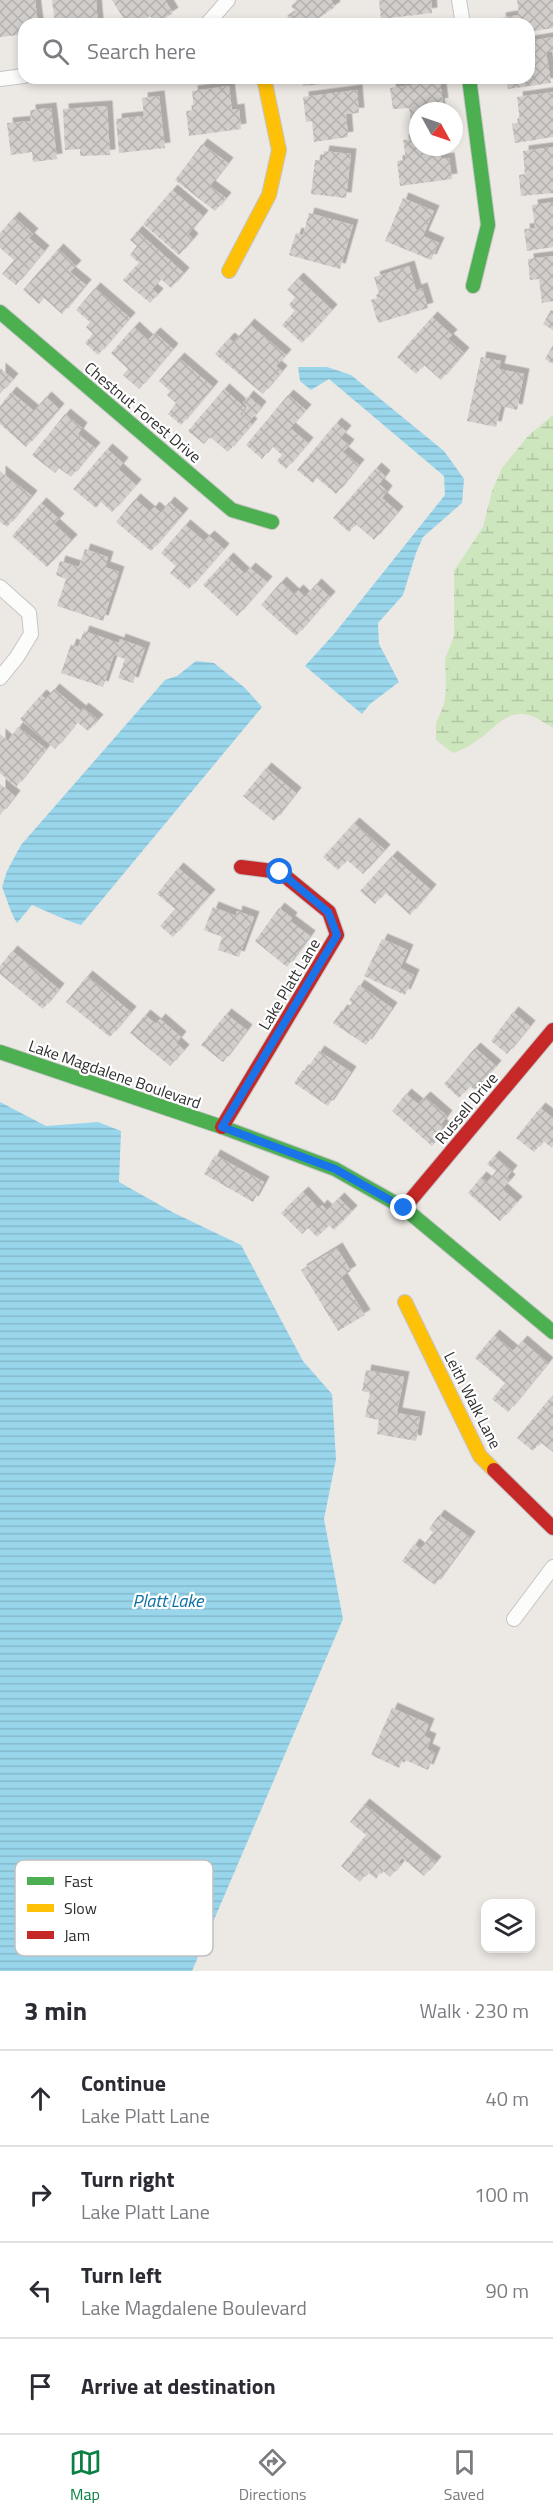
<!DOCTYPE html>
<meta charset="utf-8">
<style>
:root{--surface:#fff;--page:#f7f7f7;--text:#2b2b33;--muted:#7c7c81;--line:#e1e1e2;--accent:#0b8043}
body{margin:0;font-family:"Titillium Web",sans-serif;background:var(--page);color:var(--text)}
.controls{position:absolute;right:18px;bottom:18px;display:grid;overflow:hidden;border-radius:12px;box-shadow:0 3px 9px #0003}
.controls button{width:54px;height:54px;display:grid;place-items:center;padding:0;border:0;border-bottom:2px solid var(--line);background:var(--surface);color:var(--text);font:30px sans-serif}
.compass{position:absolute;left:409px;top:102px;width:54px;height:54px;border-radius:50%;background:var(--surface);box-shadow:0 3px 9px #0003;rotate:130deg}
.stop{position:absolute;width:18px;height:18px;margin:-14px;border:4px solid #1a73e8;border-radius:50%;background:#fff}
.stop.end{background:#1a73e8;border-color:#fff;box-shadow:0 2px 6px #0008}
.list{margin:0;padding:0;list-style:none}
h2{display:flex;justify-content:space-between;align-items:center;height:78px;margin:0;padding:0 24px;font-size:26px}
h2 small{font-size:20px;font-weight:400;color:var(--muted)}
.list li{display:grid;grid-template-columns:39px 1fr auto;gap:18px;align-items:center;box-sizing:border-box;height:96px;padding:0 24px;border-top:2px solid var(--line)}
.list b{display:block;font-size:22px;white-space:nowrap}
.list p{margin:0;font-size:20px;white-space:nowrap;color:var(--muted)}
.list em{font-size:20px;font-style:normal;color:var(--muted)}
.icon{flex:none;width:33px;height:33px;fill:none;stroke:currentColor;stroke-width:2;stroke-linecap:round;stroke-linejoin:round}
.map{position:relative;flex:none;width:553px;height:1971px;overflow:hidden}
.search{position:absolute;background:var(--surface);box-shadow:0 3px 9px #0003;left:18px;right:18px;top:18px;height:66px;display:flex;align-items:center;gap:15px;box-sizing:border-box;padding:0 21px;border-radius:18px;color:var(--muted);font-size:22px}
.sheet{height:462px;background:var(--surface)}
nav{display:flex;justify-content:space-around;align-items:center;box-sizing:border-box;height:84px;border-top:2px solid var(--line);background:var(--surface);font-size:16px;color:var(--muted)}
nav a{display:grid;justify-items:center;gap:3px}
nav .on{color:var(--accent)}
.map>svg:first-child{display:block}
.wetland{fill:url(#wetland-marsh)}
.water{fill:url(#water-rules)}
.building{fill:url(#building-cross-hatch);filter:url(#shadow)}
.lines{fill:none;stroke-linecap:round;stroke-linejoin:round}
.street-casing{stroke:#c5c4c5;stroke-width:16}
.fast-casing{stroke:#c5c4c5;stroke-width:16}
.slow-casing{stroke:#c5c4c5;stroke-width:16}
.jam-casing{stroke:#c5c4c5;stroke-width:16}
.street{stroke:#fcfcfb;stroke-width:14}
.fast{stroke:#4caf50;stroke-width:14}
.slow{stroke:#ffc107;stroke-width:14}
.jam{stroke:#c62828;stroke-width:14}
.route{stroke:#1a73e8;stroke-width:8}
.labels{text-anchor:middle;stroke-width:4.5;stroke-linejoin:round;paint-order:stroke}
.street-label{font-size:16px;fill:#2e2e2e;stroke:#fff}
.water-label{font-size:18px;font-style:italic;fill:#0d6fa3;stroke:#fff}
.key{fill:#fff;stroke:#c0c0c0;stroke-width:1.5}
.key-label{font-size:16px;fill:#2e2e2e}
</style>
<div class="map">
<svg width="553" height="1971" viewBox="0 0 553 1971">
<defs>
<pattern id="wetland-marsh" width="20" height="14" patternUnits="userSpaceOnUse" patternTransform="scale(1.5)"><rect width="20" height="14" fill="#cee6be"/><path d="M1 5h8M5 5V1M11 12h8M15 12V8" fill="none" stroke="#b1c6a4"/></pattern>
<pattern id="water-rules" width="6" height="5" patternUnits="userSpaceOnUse" patternTransform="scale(1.5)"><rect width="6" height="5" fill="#99d6ec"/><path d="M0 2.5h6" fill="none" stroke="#84b8cb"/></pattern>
<pattern id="building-cross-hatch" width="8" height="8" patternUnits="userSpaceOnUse" patternTransform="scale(1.5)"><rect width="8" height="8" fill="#d1cecb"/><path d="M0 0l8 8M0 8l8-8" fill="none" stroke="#b4b1af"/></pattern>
<filter id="shadow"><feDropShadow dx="5.5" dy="-5.5" stdDeviation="0" flood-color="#0004"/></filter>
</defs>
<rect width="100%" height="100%" fill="#ece8e4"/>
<path class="wetland" d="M553 415V728C546 724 539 719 532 716 509 708 498 725 482 737 473 744 463 750 453 753L436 740V723L444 705 446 688 445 659 454 636V571L483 527 492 491 502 468 528 436Z"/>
<path class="water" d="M298 367H327L351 375 444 451 464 479 462 503 423 537 416 553 403 595 378 623 379 644 399 682 370 704 362 714 305 666 334 634 445 495 444 476 329 379 311 390 300 381Z
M196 661 214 663 245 688 262 707 81 925C64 920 49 912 32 905L17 923C9 910 8 901 2 887L7 871 21 845 165 680 177 676Z
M0 1102 46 1126 98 1122 121 1131 119 1182 174 1213 241 1245 303 1361 332 1394 336 1459 324 1519 343 1619 192 1971H0Z"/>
<path class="building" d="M0 0H35L38 24H24V43H18V35L0 37Z
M52 0H96L98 24H55Z
M112 0H165L173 13 156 24 150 16 138 24H127Z
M297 0H331L335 7 310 24H284L282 21 296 12 291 6Z
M379 0H431L432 13 381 19Z
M517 0H553V28L529 32V24H501L500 18 519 15Z
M553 37V51L546 52 551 83 508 89 506 78H529V41Z
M302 78H356V81L303 86Z
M440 81 443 103 439 104 440 111H418V128L412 129 409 108 393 109 390 88Z
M229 86 232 110 239 109 241 129 189 136 186 111 194 110 192 91Z
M357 90 359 113 346 114 348 137 314 142 312 121 306 122 303 97Z
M553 92V137L515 143 512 124 520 122 517 97Z
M159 96 165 148 119 153 116 119 144 116 142 98Z
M107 106 110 155 80 156V149L65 150 63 109Z
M51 108 57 159 33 162 32 152 11 155 7 123 31 121 30 110Z
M418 138V147H440L441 159 449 158 452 179 400 186 397 161 406 160 403 140Z
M202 144 228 163 210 186 226 198 215 211 175 180Z
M553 147V193L521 196 519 175 525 174 523 151Z
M324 151 351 154 346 198 311 194 315 160 322 161Z
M172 190 203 216 188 234 193 239 179 255 143 224Z
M403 198 434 211 423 236 439 243 431 260 385 241Z
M553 202V247L527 251 524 229 535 228 532 205Z
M309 213 353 225 340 269 289 255 296 233 303 235Z
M14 217 33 234 29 238 44 251 16 285 2 274 14 260 0 248V233Z
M137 231 184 273 171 288 161 279 152 289 158 294 150 303 123 280 139 263 130 255 137 246 130 240Z
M58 249 76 266 70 272 86 285 62 314 44 298 39 304 23 290Z
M553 256V301L542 303 539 279 530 280 528 259Z
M409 266 416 290 422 288 428 308 378 323 371 300 380 297 374 277Z
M298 278 332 310 302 343 282 325 295 311 289 305 295 297 287 290Z
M95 288 130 318 98 355 85 343 93 334 86 327 90 322 76 310Z
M551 310 553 311V330L543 324Z
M432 317 452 335 448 339 464 353 441 380 424 365 416 374 397 357Z
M249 324 286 355 276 366 282 371 263 394 215 354 229 338 234 342Z
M134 327 148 340 155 333 173 349 139 389 123 375 128 369 111 353Z
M553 345V364L545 359Z
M481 357 501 361 499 369 524 374 517 410 501 406 496 427 467 421Z
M179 358 213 387 181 425 168 414 176 403 167 395 170 391 159 381Z
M0 368 13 379 0 394Z
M224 389 245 408 240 414 252 424 228 452 210 437 204 444 188 431Z
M11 392 34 411 46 397 59 409 26 447 0 424V406Z
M288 395 306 410 290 428 308 443 286 469 277 461 282 455 272 446 262 459 246 445Z
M248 396 261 407 250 421 242 414 248 407 243 403Z
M65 414 82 428 78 434 95 448 71 477 59 468 55 473 32 455Z
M336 423 346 431 340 438 349 445 343 452 359 465 336 494 317 478 313 483 297 470Z
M107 449 123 463 118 469 136 485 112 512 101 502 96 508 73 489Z
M376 468 385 476 379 484 387 491 382 498 398 512 374 540 356 524 349 532 333 518Z
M0 471 32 496 7 527 0 522Z
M135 499 150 512 154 507 161 513 169 502 183 514 151 551 116 522Z
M41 503 59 519 54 524 72 540 47 567 12 536Z
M185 525 204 541 209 536 224 549 189 589 170 573 176 566 161 553Z
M85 549 108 557 105 567 119 572 103 621 57 606 66 579 56 575 60 561 79 567Z
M228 558 245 574 250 568 267 582 237 616 203 585Z
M281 582 294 594 298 590 305 597 316 584 330 597 296 636 261 605Z
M84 631 119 643 120 639 145 648 133 683 118 678 125 659 114 655 103 687 61 673 71 644 78 647Z
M54 689 81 711 83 708 98 720 88 731 77 722 55 749 20 719 41 695 46 699Z
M18 727 46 749 16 787 0 773V734L8 741Z
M266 768 296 793 274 821 243 796Z
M0 784 15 796 0 815Z
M354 823 385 850 363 874 347 860 338 870 323 857Z
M392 856 431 890 410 915 385 892 375 904 360 891Z
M178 868 210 895 173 937 160 926 175 909 157 894Z
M213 907 236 916 237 911 254 917 239 957 218 950 222 937 204 930Z
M279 908 292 918 290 921 310 936 287 967 255 941Z
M382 939 408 950 400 968 414 975 405 995 364 976Z
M12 951 59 989 43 1009 0 974V966Z
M87 976 131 1012 110 1037 66 1002Z
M359 985 392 1008 366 1045 333 1023 342 1010 346 1012 352 1003 349 1000Z
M513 1012 530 1026 507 1054 491 1041Z
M226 1014 247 1030 223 1062 201 1045Z
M145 1015 156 1024 160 1019 181 1037 176 1043 184 1050 170 1066 130 1033Z
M475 1048 496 1066 475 1090 470 1086 459 1098 444 1084Z
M319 1051 351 1072 328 1106 294 1083 303 1070 306 1071Z
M406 1094 418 1104 425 1097 447 1116 441 1124 446 1129 432 1146 392 1111Z
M540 1108 553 1118V1146L552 1148 543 1141 534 1152 516 1138Z
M215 1155 264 1182 253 1202 204 1174Z
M494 1156 512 1171 507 1177 510 1180 502 1189 517 1202 500 1221 468 1193 481 1177 487 1182 496 1171 487 1164Z
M303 1192 319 1209 322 1205 327 1210 339 1198 352 1211 334 1230 329 1225 317 1237 308 1228 302 1234 281 1213Z
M337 1248 351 1271 341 1277 365 1315 338 1331 301 1270Z
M494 1335 513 1351 522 1341 548 1363 508 1412 492 1399 505 1383 475 1358Z
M366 1370 404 1377 397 1413 420 1417 416 1441 377 1434 379 1420 365 1417 370 1393 362 1391Z
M551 1397 553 1398V1452L540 1442 533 1451 517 1438Z
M439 1515 470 1537 435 1585 402 1561 414 1544 421 1549 433 1532 429 1529Z
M392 1708 429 1724 424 1736 431 1739 427 1749 435 1753 428 1770 403 1759 399 1768 371 1755Z
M364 1804 436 1862 424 1876 402 1858 399 1862 401 1864 390 1877 382 1870 376 1879 368 1872 360 1882 341 1866 366 1835 350 1822Z"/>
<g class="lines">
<g class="street-casing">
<path id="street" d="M459 0 463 24
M207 24 228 0
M0 79 24 76
M0 587 29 613 31 634 17 657 0 678
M514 1619 553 1567"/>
</g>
<g class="fast-casing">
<path id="fast" d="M469 78 488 225 473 286
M0 312 232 510 272 522
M0 1052 222 1127 335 1169 404 1208 553 1332"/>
</g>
<g class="slow-casing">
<path id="slow" d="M229 271 269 195 279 150 264 78
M405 1302 480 1456 494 1470"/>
</g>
<g class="jam-casing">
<path id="jam" d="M222 1127 337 935 329 912 280 872 241 867
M404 1208 553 1030
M494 1470 553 1528"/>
</g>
<use href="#street" class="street"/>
<use href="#fast" class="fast"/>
<use href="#slow" class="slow"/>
<use href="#jam" class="jam"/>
</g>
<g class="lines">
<path class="route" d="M280 872 328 912 337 935 222 1127 335 1169 404 1208"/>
</g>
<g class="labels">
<g class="street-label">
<text transform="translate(143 412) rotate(40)" y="6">Chestnut Forest Drive</text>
<text transform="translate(289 984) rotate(-59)" y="6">Lake Platt Lane</text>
<text transform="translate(115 1074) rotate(19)" y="6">Lake Magdalene Boulevard</text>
<text transform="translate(466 1108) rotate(-50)" y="6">Russell Drive</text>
<text transform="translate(473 1400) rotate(63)" y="6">Leith Walk Lane</text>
</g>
<g class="water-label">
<text x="168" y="1607">Platt Lake</text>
</g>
</g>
<rect x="15" y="1860" width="198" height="96" rx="9" class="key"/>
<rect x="27" y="1877" width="27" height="8" fill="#4caf50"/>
<rect x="27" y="1904" width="27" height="8" fill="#ffc107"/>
<rect x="27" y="1931" width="27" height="8" fill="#c62828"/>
<g class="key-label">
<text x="64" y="1887">Fast</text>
<text x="64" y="1914">Slow</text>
<text x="64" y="1941">Jam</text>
</g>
</svg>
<div class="controls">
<button><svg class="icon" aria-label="layers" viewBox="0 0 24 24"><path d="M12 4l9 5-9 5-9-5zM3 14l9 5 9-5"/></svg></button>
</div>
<svg class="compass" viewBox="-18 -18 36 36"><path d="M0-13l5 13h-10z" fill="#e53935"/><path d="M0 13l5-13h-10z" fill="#7c7c81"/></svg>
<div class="stop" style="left:280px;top:872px"></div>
<div class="stop end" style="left:404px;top:1208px"></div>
<div class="search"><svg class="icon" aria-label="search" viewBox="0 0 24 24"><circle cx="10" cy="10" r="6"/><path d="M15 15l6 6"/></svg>Search here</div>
</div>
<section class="sheet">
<h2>3 min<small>Walk · 230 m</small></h2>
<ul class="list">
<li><svg class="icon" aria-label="ahead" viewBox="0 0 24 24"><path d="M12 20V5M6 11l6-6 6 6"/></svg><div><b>Continue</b><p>Lake Platt Lane</p></div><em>40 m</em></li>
<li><svg class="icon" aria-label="right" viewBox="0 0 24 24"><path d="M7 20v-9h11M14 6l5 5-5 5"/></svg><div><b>Turn right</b><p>Lake Platt Lane</p></div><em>100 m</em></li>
<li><svg class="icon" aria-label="left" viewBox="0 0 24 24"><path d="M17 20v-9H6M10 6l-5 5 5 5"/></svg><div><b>Turn left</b><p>Lake Magdalene Boulevard</p></div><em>90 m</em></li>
<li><svg class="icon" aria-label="arrive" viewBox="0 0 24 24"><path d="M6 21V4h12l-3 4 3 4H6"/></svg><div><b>Arrive at destination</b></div></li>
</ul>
</section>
<nav>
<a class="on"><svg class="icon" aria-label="map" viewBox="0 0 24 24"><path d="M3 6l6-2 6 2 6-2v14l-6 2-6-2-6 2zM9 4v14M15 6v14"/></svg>Map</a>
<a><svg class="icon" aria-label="directions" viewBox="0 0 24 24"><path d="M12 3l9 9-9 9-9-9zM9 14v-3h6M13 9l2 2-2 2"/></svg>Directions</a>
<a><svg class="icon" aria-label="saved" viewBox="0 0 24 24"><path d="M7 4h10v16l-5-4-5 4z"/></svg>Saved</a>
</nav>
